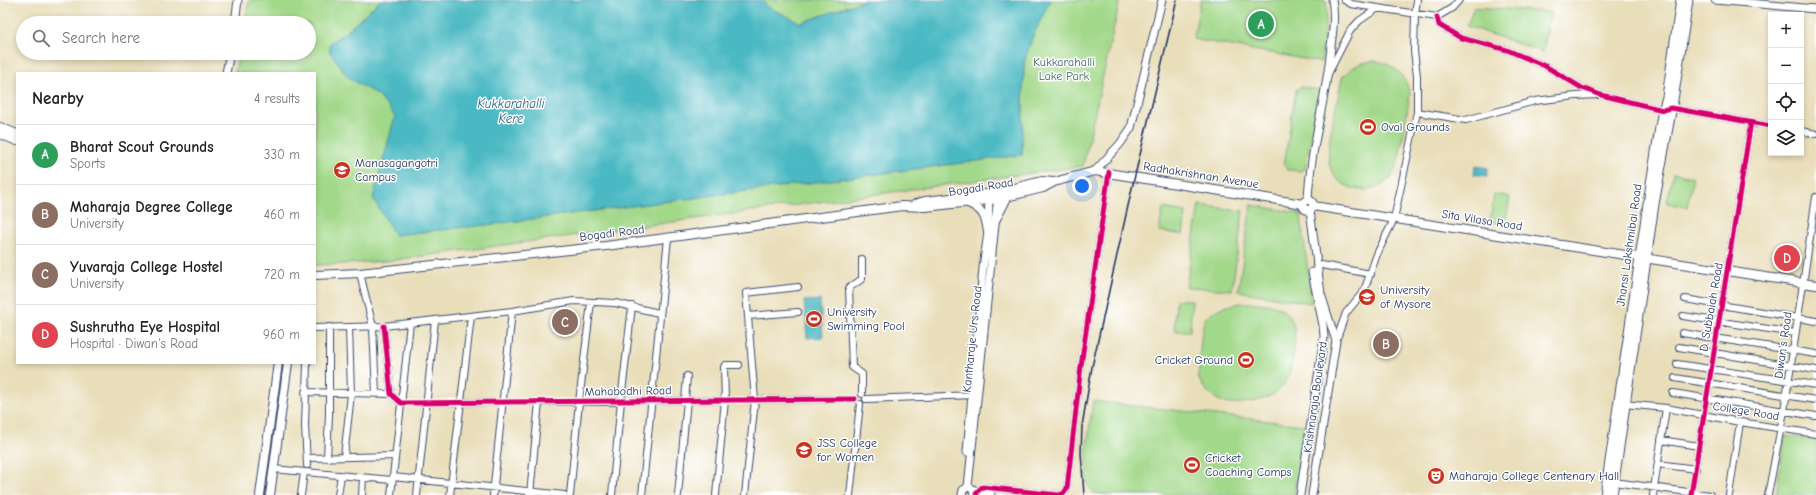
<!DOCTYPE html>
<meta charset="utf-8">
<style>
:root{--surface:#fff;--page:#f6f6f6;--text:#202124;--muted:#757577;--line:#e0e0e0;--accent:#db2777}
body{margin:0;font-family:"Comic Neue",sans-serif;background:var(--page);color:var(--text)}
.controls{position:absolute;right:12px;top:12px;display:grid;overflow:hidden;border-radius:0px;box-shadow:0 2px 6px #0003}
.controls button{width:36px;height:36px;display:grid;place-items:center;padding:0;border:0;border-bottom:1px solid var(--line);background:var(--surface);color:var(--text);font:20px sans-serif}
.you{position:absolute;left:1082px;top:186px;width:14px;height:14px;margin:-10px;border:3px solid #fff;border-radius:50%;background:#1a73e8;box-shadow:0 0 0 6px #1a73e833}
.badge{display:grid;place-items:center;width:26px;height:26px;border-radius:50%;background:var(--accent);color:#fff;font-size:13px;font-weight:700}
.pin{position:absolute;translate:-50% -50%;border:2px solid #fff;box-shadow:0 1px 4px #0006}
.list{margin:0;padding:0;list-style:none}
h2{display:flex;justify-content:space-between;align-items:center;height:52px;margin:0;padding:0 16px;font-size:17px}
h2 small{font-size:13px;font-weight:400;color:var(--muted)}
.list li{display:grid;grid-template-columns:26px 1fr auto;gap:12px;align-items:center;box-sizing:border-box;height:60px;padding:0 16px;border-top:1px solid var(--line)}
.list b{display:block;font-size:15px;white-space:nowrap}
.list p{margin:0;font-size:13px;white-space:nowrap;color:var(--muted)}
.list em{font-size:13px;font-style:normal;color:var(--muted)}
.icon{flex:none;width:22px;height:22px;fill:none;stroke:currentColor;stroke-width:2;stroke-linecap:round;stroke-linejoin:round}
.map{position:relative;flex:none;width:1816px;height:495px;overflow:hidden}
.search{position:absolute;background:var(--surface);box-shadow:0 2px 6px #0003;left:16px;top:16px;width:300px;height:44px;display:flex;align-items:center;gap:10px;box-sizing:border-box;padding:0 14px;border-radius:22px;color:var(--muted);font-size:15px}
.panel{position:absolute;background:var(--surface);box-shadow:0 2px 6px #0003;left:16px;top:72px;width:300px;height:292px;border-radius:0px}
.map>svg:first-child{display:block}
.green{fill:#a2d889;stroke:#5e8474}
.water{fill:#4bb9c3;stroke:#337490}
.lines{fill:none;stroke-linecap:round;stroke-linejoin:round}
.minor-casing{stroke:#3a496c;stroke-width:8}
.tertiary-casing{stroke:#3a496c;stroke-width:9}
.secondary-casing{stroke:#3a496c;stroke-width:10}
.primary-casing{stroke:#3a496c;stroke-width:11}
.minor{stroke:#fff;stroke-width:6}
.tertiary{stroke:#fff;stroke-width:7}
.secondary{stroke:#fff;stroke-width:8}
.primary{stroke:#fff;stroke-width:9}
.rail{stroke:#1b2f5e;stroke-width:1.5}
.cycleway-casing{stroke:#fff;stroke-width:8}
.cycleway{stroke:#d6006c;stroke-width:5}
.labels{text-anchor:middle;stroke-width:3;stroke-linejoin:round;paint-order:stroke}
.park-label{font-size:12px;fill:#44626b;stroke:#fff}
.poi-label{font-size:12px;fill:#1b2f5e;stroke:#fff;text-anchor:start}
.street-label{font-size:12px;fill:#1b2f5e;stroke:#fff}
.water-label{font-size:13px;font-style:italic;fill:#2c5f81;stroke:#fff}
</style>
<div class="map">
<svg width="1816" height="495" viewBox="0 0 1816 495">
<rect width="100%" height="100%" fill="#fff"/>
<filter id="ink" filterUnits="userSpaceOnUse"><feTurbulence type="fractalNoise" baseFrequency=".025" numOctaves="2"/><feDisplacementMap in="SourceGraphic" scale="8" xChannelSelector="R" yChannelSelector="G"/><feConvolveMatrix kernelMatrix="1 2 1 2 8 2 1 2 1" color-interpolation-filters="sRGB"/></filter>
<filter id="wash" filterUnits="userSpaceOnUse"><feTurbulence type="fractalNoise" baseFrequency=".012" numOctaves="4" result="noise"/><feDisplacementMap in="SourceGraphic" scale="16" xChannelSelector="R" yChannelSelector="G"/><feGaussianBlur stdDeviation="0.9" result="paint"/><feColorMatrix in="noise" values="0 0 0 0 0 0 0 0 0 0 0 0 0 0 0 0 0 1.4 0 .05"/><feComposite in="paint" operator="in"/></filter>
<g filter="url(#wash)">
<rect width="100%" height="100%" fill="#e9deba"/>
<path class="green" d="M249 0H381L346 32 330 43V52L348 77 379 96 395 116 373 198 395 235 494 224 1022 155 1024 62 1033 36 1050 0H1120L1083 166 387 261 324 265H315V73H235L239 53H309V23H245Z
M762 0H865L801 23 768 7Z
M1201 0H1326L1327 10 1321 62 1193 39Z
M1474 7 1551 12 1543 52 1467 26Z
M1374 61C1394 63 1405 75 1410 94 1406 115 1402 157 1392 175 1385 188 1366 193 1352 188 1340 184 1331 175 1329 162 1326 144 1338 99 1342 78 1350 67 1361 62 1374 61Z
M1301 87 1318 90 1320 93 1305 169 1299 171 1287 170 1284 165 1296 90Z
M1673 173 1693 177 1687 207 1667 203Z
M1494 194 1510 197 1505 224 1490 222Z
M1199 205 1243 211 1232 290 1186 287Z
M1251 205 1299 213 1301 216 1312 303 1238 291Z
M1163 208 1186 212 1183 235 1159 231Z
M1176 300H1192L1190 331H1174Z
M1241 303C1252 303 1265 302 1277 307 1284 309 1292 319 1294 327 1297 335 1291 373 1287 380 1278 397 1258 402 1240 403 1237 403 1232 404 1228 404 1216 401 1203 390 1199 379 1197 373 1202 323 1205 319 1214 308 1228 306 1241 303Z
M1093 401 1304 425 1294 495H1110L1094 493 1087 484V447Z
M1785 436 1816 440V495H1776Z"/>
<path class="water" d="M381 0H762L768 7 801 23 865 0H1050L1033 36 1024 62 1022 155 494 224 395 235 373 198 395 116 379 96 348 77 330 52V43L346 32Z
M1475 166 1488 168 1487 176 1474 174Z
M820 300 823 337 807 338 804 301Z"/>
</g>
<g filter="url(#ink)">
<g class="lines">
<g class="minor-casing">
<path id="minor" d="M1344 0 1351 4 1437 17 1452 8 1459 0
M1437 17 1439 25 1461 38 1507 50 1545 66 1582 88 1601 95 1663 110 1671 108 1771 126
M1329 72 1350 31 1359 21 1378 8
M1417 112 1466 120 1535 101 1576 96 1598 95
M1801 131 1816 134
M1316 264 1371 274
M360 273 373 327 376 394
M1685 299 1816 321
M748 316 798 312
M1683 316 1795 333
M384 326 391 394 401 403 855 399
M315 328 384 326 512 311 574 301 615 303 659 313
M1682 333 1816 354
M1336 341 1346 313 1364 291 1377 254 1394 219 1417 112V76L1414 51 1415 14 1417 0
M1679 347 1816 370
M1677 364 1816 385
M1675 378 1816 400
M305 392 391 394
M1673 393 1816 416
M862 394V374L852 367 849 288 862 279V259
M866 399 976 395
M685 400 687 376
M1624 404 1666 408 1740 422 1816 434
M1661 440 1699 446
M344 457 351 394 349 327
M307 458 395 456
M327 458 329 415V327
M1658 464 1696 469
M307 465 305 425 307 363
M273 469 392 480
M393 477 564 495
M1614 482 1710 495
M530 494 539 402
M301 495 304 472
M338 495 341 475
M362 495 363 478
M391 495 410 323
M417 495 435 320
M450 495 471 316
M493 495 512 311
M570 495 579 402 591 302
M612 495 621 401 632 306
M642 495 668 238
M678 495 687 400
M716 495 725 400 724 367 725 365H739
M745 495 755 400 746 293 798 287
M850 495 860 404
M977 495 976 493 982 487 1059 495 1064 493 1067 488 1081 366 1109 172
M1653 495 1666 408
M1691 495 1751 122
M1729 495 1740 422
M1768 495 1784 411 1816 197"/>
</g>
<g class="tertiary-casing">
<path id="tertiary" d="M1715 0 1816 9
M235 23 238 0
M226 73 230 53
M1095 171 1120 144 1131 128 1162 0
M1308 200C1310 148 1327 97 1331 46 1333 30 1335 15 1332 0
M1310 210 1321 294 1336 341 1312 495
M967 452 983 268 988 232 989 196
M968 487 998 195
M974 493 991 495
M962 495 963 490 968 487 973 489 974 495
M1300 495 1324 337 1323 325 1312 272"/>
</g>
<g class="secondary-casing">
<path id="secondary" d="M0 127 17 134
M0 134 17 141
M1303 205a5 5 0 1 1 10 0a5 5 0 1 1-10 0Z
M968 203C983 209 986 217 988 232
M915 204 925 201 995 193 1042 181 1053 182
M1313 206 1816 285
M996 219 1008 196
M315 275 360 273 606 246 902 206 925 207 998 199 1043 188 1054 182 1095 171 1303 204
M260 495 278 363
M270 495 288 363"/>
</g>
<g class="primary-casing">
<path id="primary" d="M1605 495 1651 184 1662 115 1667 97 1681 0
M1612 495 1654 204 1673 100 1688 0"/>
</g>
<use href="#minor" class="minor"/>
<use href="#tertiary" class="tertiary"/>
<use href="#secondary" class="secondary"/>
<use href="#primary" class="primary"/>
<path class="rail" d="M1084 495 1081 453 1082 426 1092 367 1132 188 1177 0"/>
<g class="cycleway-casing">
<path id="cycleway" d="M1437 17 1439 25 1461 38 1507 50 1545 66 1582 88 1601 95 1663 110 1671 108 1771 126
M384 326 391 394 401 403 855 399
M977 495 976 493 982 487 1059 495 1064 493 1067 488 1081 366 1109 172
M1691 495 1751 122"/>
</g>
<use href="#cycleway" class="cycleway"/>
</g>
</g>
<defs>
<g id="stadium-disc" transform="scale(0.9)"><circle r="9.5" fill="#c8321e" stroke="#fff"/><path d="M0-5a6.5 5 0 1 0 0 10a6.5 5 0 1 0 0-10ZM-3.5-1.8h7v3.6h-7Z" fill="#fff"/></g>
<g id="university-disc" transform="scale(0.9)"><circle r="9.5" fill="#c8321e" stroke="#fff"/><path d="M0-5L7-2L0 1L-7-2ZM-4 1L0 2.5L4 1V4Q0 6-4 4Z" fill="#fff"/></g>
<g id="theatre-disc" transform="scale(0.9)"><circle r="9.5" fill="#c8321e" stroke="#fff"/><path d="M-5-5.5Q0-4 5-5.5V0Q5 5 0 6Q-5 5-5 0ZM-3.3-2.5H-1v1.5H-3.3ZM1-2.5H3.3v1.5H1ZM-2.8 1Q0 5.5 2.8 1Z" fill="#fff"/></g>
</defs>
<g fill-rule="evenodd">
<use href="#stadium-disc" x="1368" y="127"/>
<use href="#university-disc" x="342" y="170"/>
<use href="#university-disc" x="1367" y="297"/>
<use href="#stadium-disc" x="814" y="319"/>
<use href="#stadium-disc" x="1246" y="360"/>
<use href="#university-disc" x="804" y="450"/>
<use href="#stadium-disc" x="1192" y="465"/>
<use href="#theatre-disc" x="1436" y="476"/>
</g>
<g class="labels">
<g class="park-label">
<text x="1064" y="66">Kukkarahalli<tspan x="1064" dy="14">Lake Park</tspan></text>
</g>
<g class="poi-label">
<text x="1381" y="131">Oval Grounds</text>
<text x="355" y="167">Manasagangotri<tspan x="355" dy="14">Campus</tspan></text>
<text x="1380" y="294">University<tspan x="1380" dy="14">of Mysore</tspan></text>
<text x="827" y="316">University<tspan x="827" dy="14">Swimming Pool</tspan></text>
<text x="1233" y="364" text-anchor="end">Cricket Ground</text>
<text x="817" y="447">JSS College<tspan x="817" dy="14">for Women</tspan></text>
<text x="1205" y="462">Cricket<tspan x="1205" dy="14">Coaching Camps</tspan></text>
<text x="1449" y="480">Maharaja College Centenary Hall</text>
</g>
<g class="street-label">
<text transform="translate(1201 175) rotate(9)" y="4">Radhakrishnan Avenue</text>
<text transform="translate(981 187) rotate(-9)" y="4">Bogadi Road</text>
<text transform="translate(1482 220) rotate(9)" y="4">Sita Vilasa Road</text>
<text transform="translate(612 233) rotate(-7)" y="4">Bogadi Road</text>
<text transform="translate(1629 245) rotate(-82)" y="4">Jhansi Lakshmibai Road</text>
<text transform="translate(1711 307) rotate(-80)" y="4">D. Subbaiah Road</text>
<text transform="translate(972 339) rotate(-84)" y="4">Kantharaje Urs Road</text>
<text transform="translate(1783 345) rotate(-82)" y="4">Diwan's Road</text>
<text transform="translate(628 391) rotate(-1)" y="4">Mahabodhi Road</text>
<text transform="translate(1315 397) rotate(-82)" y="4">Krishnaraja Boulevard</text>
<text transform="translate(1746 411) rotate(9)" y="4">College Road</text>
</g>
<g class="water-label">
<text x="511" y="108">Kukkarahalli<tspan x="511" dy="15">Kere</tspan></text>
</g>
</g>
</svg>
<div class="controls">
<button>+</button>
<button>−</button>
<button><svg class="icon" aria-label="locate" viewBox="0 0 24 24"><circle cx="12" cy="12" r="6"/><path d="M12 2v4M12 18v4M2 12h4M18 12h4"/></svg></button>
<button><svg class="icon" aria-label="layers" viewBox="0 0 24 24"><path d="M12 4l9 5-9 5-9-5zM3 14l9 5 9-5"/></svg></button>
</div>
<div class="you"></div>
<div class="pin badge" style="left:1261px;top:24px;background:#2e9e5b">A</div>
<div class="pin badge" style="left:1386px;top:344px;background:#8d6e63">B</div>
<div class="pin badge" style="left:565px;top:322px;background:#8d6e63">C</div>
<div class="pin badge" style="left:1787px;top:258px;background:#e0444e">D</div>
<div class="search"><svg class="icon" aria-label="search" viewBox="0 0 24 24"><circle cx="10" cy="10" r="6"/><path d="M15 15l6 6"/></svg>Search here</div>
<section class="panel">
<h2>Nearby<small>4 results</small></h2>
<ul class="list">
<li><span class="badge" style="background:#2e9e5b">A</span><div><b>Bharat Scout Grounds</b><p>Sports</p></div><em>330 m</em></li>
<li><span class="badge" style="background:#8d6e63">B</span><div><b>Maharaja Degree College</b><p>University</p></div><em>460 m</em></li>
<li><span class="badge" style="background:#8d6e63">C</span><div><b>Yuvaraja College Hostel</b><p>University</p></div><em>720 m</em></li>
<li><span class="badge" style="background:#e0444e">D</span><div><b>Sushrutha Eye Hospital</b><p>Hospital · Diwan's Road</p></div><em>960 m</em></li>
</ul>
</section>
</div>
